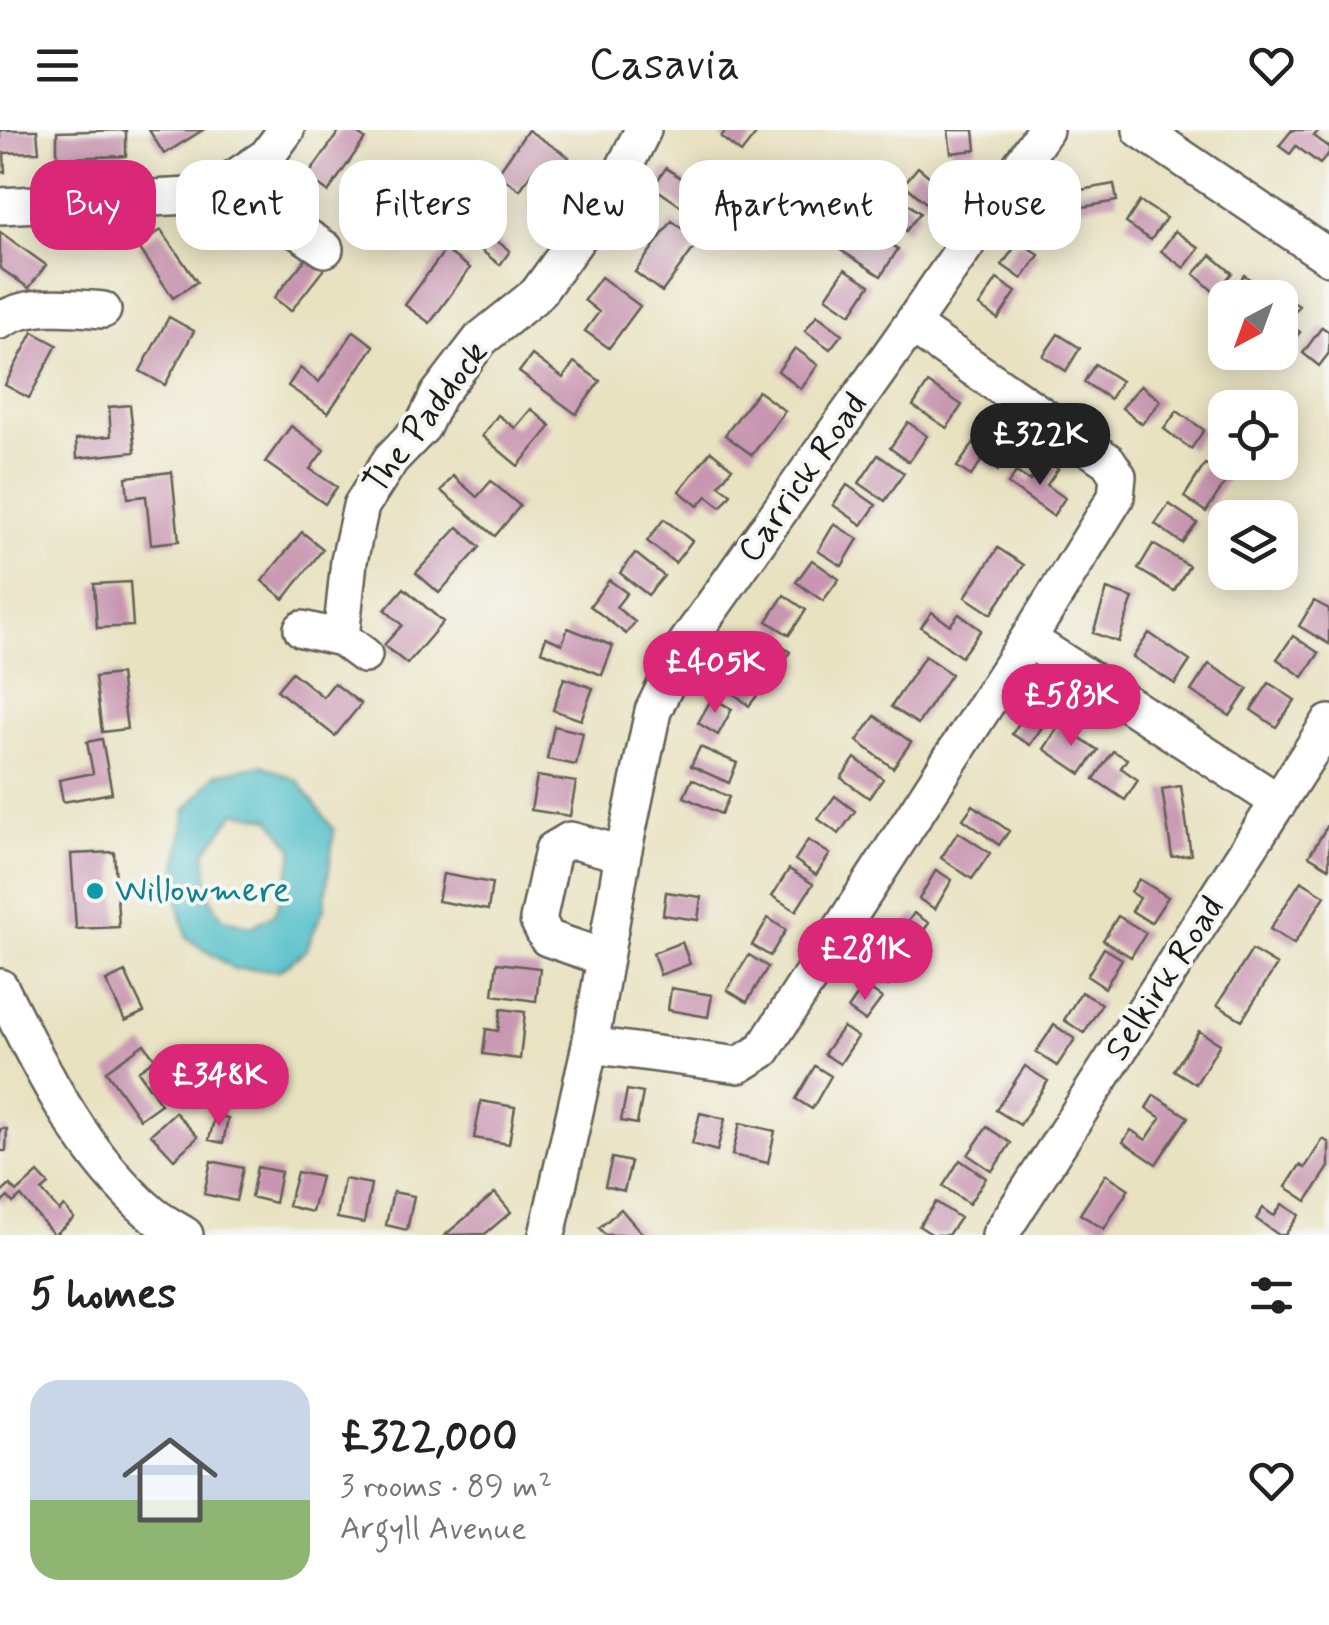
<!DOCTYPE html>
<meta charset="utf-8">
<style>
:root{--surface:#fff;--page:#f6f6f6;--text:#222;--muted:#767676;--line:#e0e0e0;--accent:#db2777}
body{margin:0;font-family:Mynerve,sans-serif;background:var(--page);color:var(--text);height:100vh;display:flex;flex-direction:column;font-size:38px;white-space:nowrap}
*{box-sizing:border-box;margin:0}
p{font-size:32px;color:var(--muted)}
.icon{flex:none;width:55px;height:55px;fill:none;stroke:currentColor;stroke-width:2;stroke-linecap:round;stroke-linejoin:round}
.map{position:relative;height:1105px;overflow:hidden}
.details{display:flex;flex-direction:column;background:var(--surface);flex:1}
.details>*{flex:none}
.top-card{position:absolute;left:30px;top:30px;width:1270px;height:90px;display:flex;gap:20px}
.needle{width:65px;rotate:221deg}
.fabs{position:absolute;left:1208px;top:150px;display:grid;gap:20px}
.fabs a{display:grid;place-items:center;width:90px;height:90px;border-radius:20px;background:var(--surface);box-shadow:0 5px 25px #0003;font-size:50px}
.price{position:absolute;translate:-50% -85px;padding:0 22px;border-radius:35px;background:var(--accent);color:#fff;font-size:32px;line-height:65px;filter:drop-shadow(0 2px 5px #0008)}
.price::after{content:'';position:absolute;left:50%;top:60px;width:30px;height:22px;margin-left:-15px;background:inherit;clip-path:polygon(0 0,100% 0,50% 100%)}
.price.current{background:#222;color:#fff}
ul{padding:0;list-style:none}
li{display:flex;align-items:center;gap:30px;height:250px;padding:0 30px}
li+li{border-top:2px solid var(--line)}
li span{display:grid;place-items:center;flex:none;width:280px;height:200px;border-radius:30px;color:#555}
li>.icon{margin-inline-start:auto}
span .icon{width:120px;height:120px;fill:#fffc;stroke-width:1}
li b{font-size:42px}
h2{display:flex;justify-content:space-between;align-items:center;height:120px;padding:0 30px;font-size:42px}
.tag{padding:0 35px;border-radius:30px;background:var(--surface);box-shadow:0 5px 25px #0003;font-size:35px;line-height:90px}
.tag.current{background:var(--accent);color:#fff}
header{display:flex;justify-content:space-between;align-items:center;height:130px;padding:0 30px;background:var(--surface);font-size:45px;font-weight:600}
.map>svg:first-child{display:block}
</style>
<header><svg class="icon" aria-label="menu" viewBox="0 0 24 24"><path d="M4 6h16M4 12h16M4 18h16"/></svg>Casavia<svg class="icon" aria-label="heart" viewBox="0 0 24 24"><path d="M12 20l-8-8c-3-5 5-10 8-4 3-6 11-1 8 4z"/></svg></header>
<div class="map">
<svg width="1329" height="1105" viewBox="0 0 1329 1105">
<rect width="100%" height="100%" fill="#f6f6f2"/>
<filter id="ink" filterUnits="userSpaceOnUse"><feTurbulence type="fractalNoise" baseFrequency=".01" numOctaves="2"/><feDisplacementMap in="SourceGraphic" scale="20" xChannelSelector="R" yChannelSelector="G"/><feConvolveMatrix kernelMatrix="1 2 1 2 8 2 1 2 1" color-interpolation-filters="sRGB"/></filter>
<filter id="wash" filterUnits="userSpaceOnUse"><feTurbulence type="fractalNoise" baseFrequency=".0048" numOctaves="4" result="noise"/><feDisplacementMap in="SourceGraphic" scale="40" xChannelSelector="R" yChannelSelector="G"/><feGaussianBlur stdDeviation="2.25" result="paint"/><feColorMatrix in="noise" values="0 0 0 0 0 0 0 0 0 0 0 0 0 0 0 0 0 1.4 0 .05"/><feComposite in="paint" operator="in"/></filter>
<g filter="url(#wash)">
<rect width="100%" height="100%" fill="#e8e2c1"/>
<path fill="#52c0c9" stroke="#376e72" stroke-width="2.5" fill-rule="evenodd" d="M262,635L298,651L334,700L324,778L305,821L280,840L234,839L187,808L174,757L186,680L216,644ZM236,682L271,689L294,720L285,759L274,784L251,797L222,788L209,766L205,722Z"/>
<g id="blocks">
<path fill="#c896b0" d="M0,0H37L39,22L4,23L5,42H0Z
M126,0V26L57,28V2Z
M149,0H203L164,24Z
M340,0H352L365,9L328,62L307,47Z
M528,0L569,27L553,51L535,38L520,60L497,44Z
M726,0H759L741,23L721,7Z
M948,0H974L976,20L951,23Z
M1292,0H1319L1314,6L1329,17V23L1320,34L1296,16L1290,24L1279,16Z
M918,37L942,57L927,74L904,54Z
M666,38L693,56L706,38L739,60L713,98L653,57Z
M1114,54L1117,71L1049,83L1047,66Z
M468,64L500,89L488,104L510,121L500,135L446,93Z
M897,65L920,83L906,101L882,84Z
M1140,71L1166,88L1151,110L1126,93Z
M1025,85L1041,96L1029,113L1014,102Z
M672,91L699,111L662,162L635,142Z
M856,92L898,119L881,146L839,119Z
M161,100L197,152L173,168L138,116Z
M1175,101L1199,118L1184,138L1161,121Z
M0,102L46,135L29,158L0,138Z
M1019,111L1039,125L1022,149L1002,135Z
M445,120L470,138L430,193L405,175Z
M311,122L327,135L291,181L274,168Z
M1211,125L1232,143L1215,163L1194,144Z
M845,139L870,155L851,184L826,167Z
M1244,145L1270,163L1267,168H1228Z
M601,147L640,176L609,218L585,201L599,182L584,170Z
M997,149L1016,162L998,189L979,176Z
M1283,165L1299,176L1287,193L1300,202L1289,217L1280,211V169Z
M817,185L842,204L830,219L805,201Z
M169,187L194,201L165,255L140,241Z
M1322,197L1329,202V223L1319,236L1303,223Z
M354,201L374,216L328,283L288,256L300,238L319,252Z
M33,202L57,215L29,268L5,255Z
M1058,204L1080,218L1066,241L1043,226Z
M795,218L818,235L801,259L778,241Z
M532,225L563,248L574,232L600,251L576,284L519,242Z
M1095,234L1121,251L1110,269L1084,252Z
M928,253L962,275L947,298L913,276Z
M1141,255L1161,271L1142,294L1122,278Z
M758,261L785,281L752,325L725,305Z
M130,275L135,322L77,328L76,309L111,306L109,277Z
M531,279L551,296L518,336L482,306L498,285L515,298Z
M1177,281L1204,300L1191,319L1164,299Z
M908,292L927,306L909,332L890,318Z
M291,296L324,320L310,339L337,357L325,374L265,332Z
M986,296L1015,316L998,341L982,330L971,346L957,337Z
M711,321L732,338L719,355L731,364L721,377L707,366L698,376L679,361Z
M878,325L904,343L885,371L859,353Z
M1045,330L1058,339L1047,355L1065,368L1053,386L1008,354L1016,342L1030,351Z
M1205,334L1228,348L1206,382L1184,367Z
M172,342L179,411L151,414L146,366L128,368L126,347Z
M453,346L477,367L491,351L520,376L495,406L441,361Z
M847,355L876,375L862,395L833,375Z
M1169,374L1197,393L1182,413L1155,394Z
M664,389L692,411L675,433L647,411Z
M834,394L858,409L842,436L818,421Z
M458,397L480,417L439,463L416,443Z
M302,402L323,419L284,469L262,451Z
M1153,414L1189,436L1174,461L1138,439Z
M998,418L1024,435L991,484L965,467Z
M635,423L664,446L648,465L620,443Z
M812,430L839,449L823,471L796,452Z
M609,450L627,463L616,477L635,492L626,504L590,476Z
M130,452L133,496L97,498L94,454Z
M404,458L443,492L407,534L384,515L402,495L385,480Z
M1107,459L1133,468L1118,512L1093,503Z
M784,465L806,480L789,505L767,491Z
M1314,471L1329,479V514L1299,496Z
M932,482L950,495L959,484L981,500L961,527L921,497Z
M568,498L613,516L602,545L541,521L546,507L562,514Z
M1149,503L1190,531L1175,554L1133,527Z
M764,504L790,522L771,549L745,530Z
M1293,506L1319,523L1303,547L1277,529Z
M925,526L951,544L918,594L891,577Z
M1209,534L1248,559L1230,586L1191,561Z
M292,542L323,567L334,553L361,574L335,606L277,560Z
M740,542L762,559L749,576L727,558Z
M120,544L127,599L102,602L95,547Z
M564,548L593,558L581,590L553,580Z
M1269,553L1295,570L1276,597L1251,580Z
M712,568L732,579L718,605L698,593Z
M1030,576L1048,588L1030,615L1012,604Z
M875,586L911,612L893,638L857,611Z
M1060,594L1098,620L1081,644L1044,619Z
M554,596L583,603L576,635L547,629Z
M102,609L112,663L63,672L59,650L93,643L87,612Z
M700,617L737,633L729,653L691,636Z
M1113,621L1127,629L1121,638L1138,650L1125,670L1094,649Z
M855,628L883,649L869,668L841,648Z
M537,646L576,652L570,686L531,680Z
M692,649L729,667L721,684L684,667Z
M1181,656L1191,725L1172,727L1162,659Z
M835,666L855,681L839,704L818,689Z
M973,675L1009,701L999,715L963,689Z
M1329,693V738L1309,726Z
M958,702L990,723L972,749L941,728Z
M808,710L830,724L816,745L795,730Z
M114,722L119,797L76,799L71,724Z
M789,739L813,754L796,781L772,766Z
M936,740L952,750L935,779L919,769Z
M443,744L492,753L488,780L438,771Z
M1139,749L1168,767L1151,793L1132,781L1140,768L1131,762Z
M1301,751L1325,766L1294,814L1270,799Z
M666,762L701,767L698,790L663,785Z
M914,783L929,793L911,819L896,809Z
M1118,786L1146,803L1131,827L1103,810Z
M768,788L786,800L770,826L752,815Z
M682,812L690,834L660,845L653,823Z
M1104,818L1122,829L1105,858L1087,846Z
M886,819L904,832L888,856L869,843Z
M1252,820L1277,835L1242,890L1217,875Z
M749,825L768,837L747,872L727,860Z
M497,833L540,838L536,871L493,865Z
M125,842L144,882L125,891L106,851Z
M864,856L882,868L865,891L848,879Z
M671,858L712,865L708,887L668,880Z
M1081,862L1102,874L1084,903L1064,890Z
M501,879L525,882L520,929L483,924L486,899L498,901Z
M1054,895L1075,909L1057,936L1036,922Z
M843,897L858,907L840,934L824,924Z
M1199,901L1220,914L1196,954L1174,940Z
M144,914L155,929L138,941L161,974L140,989L106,941Z
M815,936L831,946L812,979L796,969Z
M1025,936L1048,951L1020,995L996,980Z
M627,960L643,963L637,994L621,991Z
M1154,965L1188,987L1156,1034L1123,1012L1131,1000L1146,1010L1152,1001L1161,988L1146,978Z
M481,971L515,977L509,1014L474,1008Z
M175,982L198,1007L174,1029L151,1004Z
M700,983L725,989L717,1021L692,1014Z
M215,985L228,988L223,1013L209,1010Z
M740,993L775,1001L768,1033L732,1025Z
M987,997L1011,1013L992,1041L968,1025Z
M0,999H7L6,1021H0Z
M1323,1009L1329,1013V1037L1307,1071L1286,1057L1300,1035L1305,1038Z
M612,1028L631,1032L624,1061L605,1056Z
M960,1030L986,1048L969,1074L943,1056Z
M211,1031L243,1038L236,1071L204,1064Z
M257,1037L281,1042L275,1073L251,1067Z
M297,1042L321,1047L312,1082L288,1076Z
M38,1043L49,1055L42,1061L59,1081L64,1076L74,1088L54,1105L21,1066L13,1073L8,1067L0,1074V1064L10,1055L17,1062Z
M1106,1044L1129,1059L1104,1099L1080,1084Z
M344,1049L371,1054L364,1093L337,1088Z
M393,1062L414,1066L407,1100L386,1095Z
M495,1063L511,1082L485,1104L445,1105Z
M936,1072L960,1088L948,1105H933L919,1096Z
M1282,1074L1299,1085L1285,1105H1279L1256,1089L1263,1078L1274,1086Z
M621,1079L638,1099L644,1105H605L599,1098Z"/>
</g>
</g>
<g filter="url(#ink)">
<use href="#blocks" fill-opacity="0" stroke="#636156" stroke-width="2.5"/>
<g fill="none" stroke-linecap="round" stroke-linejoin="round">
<g stroke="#636156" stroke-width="40">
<path id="minor" d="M1141,0L1329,127
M209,65L274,85L325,119
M0,76L209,65L267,26L286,0
M0,191C29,172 70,177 103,180
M302,499L341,508L364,525
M341,508L349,431L361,376L391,329L423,296L438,265L481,209L537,164L614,58L643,0
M1028,509L1279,672
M605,828L547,808L538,790L553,720L570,710L623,724
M0,857C40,937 82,1025 152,1084C162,1092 174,1098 185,1105
M590,915L739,935L763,920L1028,509L1116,367L1118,346L1108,331L911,195
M547,1105L590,915L623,724L653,581L685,515L911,195L1045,0
M1000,1105L1329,593"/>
</g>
<use href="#minor" stroke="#fff" stroke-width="35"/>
</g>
</g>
<circle fill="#0f9aa8" stroke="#f6f6f2" stroke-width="4" cx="95" cy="761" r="10"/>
<g text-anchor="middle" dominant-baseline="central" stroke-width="8" stroke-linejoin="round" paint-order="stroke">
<g font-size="35" fill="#1c1c1c" stroke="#f6f6f2">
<text transform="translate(426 288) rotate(-53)">The Paddock</text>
<text transform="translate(803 348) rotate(-55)">Carrick Road</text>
<text transform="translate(1165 849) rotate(-57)">Selkirk Road</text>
</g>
<g font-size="35" fill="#0d838f" stroke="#f6f6f2" text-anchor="start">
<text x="115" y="761">Willowmere</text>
</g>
</g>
</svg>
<div class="fabs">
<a><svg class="needle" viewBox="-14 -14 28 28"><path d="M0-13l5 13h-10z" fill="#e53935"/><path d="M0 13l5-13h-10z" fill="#767676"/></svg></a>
<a><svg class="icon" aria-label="locate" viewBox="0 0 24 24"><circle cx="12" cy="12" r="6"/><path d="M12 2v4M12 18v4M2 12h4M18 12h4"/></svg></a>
<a><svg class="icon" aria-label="layers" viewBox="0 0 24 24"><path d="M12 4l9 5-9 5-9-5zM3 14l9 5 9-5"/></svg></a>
</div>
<b class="price current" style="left:1040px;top:358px">£322K</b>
<b class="price" style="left:715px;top:586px">£405K</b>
<b class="price" style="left:1071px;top:619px">£583K</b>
<b class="price" style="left:865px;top:873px">£281K</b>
<b class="price" style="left:219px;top:999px">£348K</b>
<div class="top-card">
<a class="tag current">Buy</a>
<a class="tag">Rent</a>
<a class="tag">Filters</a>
<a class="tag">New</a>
<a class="tag">Apartment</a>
<a class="tag">House</a>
</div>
</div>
<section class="details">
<h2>5 homes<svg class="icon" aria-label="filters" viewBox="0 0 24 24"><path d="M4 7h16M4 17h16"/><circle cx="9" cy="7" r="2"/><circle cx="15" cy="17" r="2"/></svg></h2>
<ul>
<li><span style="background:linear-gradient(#c9d6e8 60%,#8fb573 0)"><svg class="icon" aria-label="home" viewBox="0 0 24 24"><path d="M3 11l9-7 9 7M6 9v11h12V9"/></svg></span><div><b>£322,000</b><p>3 rooms · 89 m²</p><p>Argyll Avenue</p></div><svg class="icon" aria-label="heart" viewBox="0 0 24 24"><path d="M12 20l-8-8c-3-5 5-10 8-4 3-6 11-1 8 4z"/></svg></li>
</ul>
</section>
